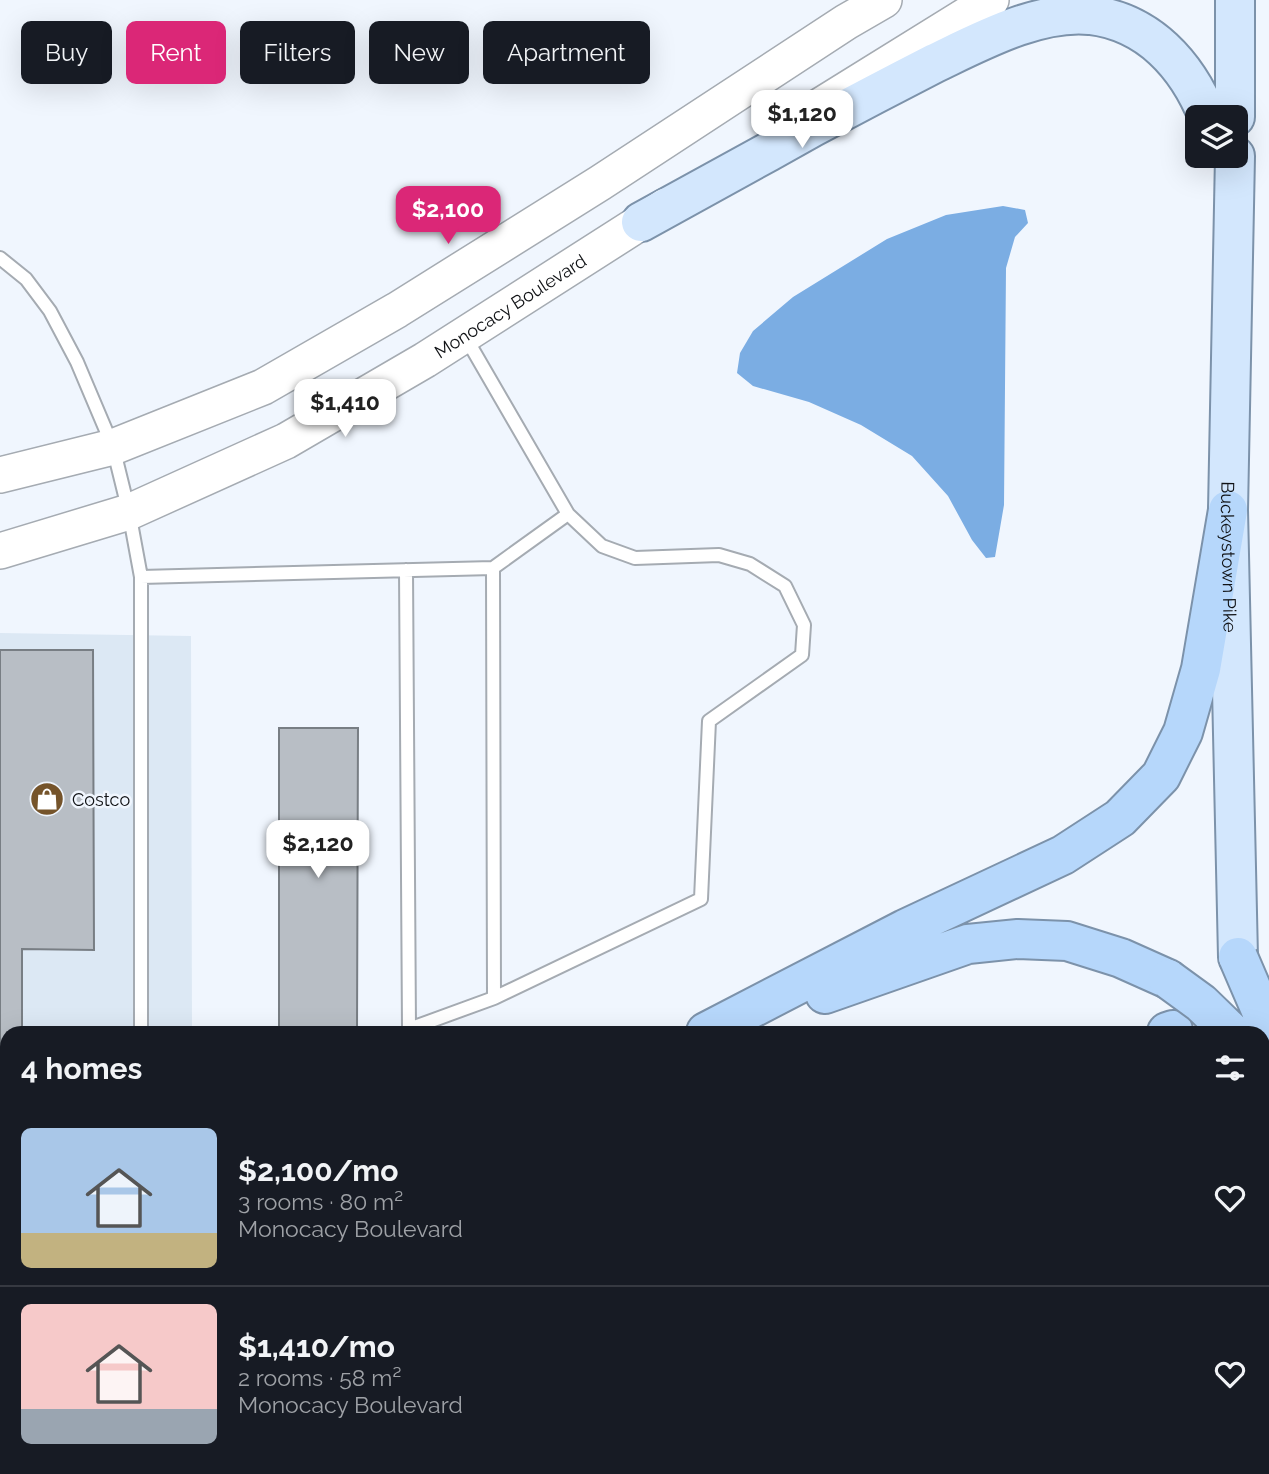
<!DOCTYPE html>
<meta charset="utf-8">
<style>
:root{--surface:#171b24;--page:#242831;--text:#f1f3f6;--muted:#9ea1a6;--line:#363941;--accent:#db2777}
body{margin:0;font-family:Raleway,sans-serif;background:var(--page);color:var(--text);height:100vh;display:flex;flex-direction:column;font-size:26px;white-space:nowrap}
*{box-sizing:border-box;margin:0}
p{font-size:23px;color:var(--muted)}
.icon{flex:none;width:38px;height:38px;fill:none;stroke:currentColor;stroke-width:2;stroke-linecap:round;stroke-linejoin:round}
.map{position:relative;flex:1;overflow:hidden}
.side{position:absolute;left:0px;top:1026px;width:1270px;height:450px;display:flex;flex-direction:column;background:var(--surface);border-radius:21px 21px 0 0;box-shadow:0 7px 28px #0002}
.side>*{flex:none}
.top-card{position:absolute;left:21px;top:21px;width:700px;height:63px;display:flex;gap:14px}
.tools{position:absolute;left:1185px;top:105px;display:grid;gap:14px}
.tools a{display:grid;place-items:center;width:63px;height:63px;border-radius:10px;background:var(--surface);box-shadow:0 7px 28px #0002;font-size:35px}
.price{position:absolute;translate:-50% -60px;padding:0 16px;border-radius:14px;background:#fff;color:#222;font-size:23px;line-height:46px;filter:drop-shadow(0 2px 4px #0008)}
.price::after{content:'';position:absolute;left:50%;top:42px;width:21px;height:16px;margin-left:-10px;background:inherit;clip-path:polygon(0 0,100% 0,50% 100%)}
.price.active{background:var(--accent);color:#fff}
ul{padding:0;list-style:none}
li{display:flex;align-items:center;gap:21px;height:175px;padding:0 21px}
li+li{border-top:2px solid var(--line)}
li span{display:grid;place-items:center;flex:none;width:196px;height:140px;border-radius:10px;color:#555}
li>.icon{margin-inline-start:auto}
span .icon{width:84px;height:84px;fill:#fffc;stroke-width:1}
li b{font-size:30px}
h2{display:flex;justify-content:space-between;align-items:center;height:84px;padding:0 21px;font-size:30px}
.tag{padding:0 24px;border-radius:10px;background:var(--surface);box-shadow:0 7px 28px #0002;font-size:24px;line-height:63px}
.tag.active{background:var(--accent);color:#fff}
.map>svg:first-child{display:block}
</style>
<div class="map">
<svg width="1269" height="1474" viewBox="0 0 1269 1474">
<rect width="100%" height="100%" fill="#f0f6fe"/>
<path fill="#dce8f4" d="M0,633L191,636L192,1032H7V1284L0,1287Z"/>
<path fill="#7bade3" d="M1003,206L1025,210L1028,223L1015,237L1006,268L1004,505L995,557L986,558L972,540L948,496L912,456L861,425L809,402L753,386L737,373L740,353L753,331L793,297L887,239L946,215Z"/>
<path fill="#b8bec5" stroke="#787e84" stroke-width="2" d="M0,650H93L94,950L22,949V1032H7V1112H0Z
M279,728H358L357,1032H279Z"/>
<g fill="none" stroke-linecap="round" stroke-linejoin="round">
<g stroke="#a5abb2" stroke-width="16">
<path id="service" d="M0,258L26,279L50,311L77,362L113,447L129,512L141,577V1032
M406,570L409,1029L494,998L493,568L568,514L466,338
M141,577L493,568
M494,998L701,899L709,721L802,655L804,625L785,586L750,564L719,555L635,558L602,546L568,514
M0,1177H7"/>
</g>
<g stroke="#a5abb2" stroke-width="38">
<g id="secondary">
<path d="M812,111L991,0"/>
<path d="M0,475L113,447L263,387L397,310L600,183L846,22L884,0"/>
<path id="s1" d="M0,551L129,512L286,441L425,360L666,206"/>
</g>
</g>
<g stroke="#7c92aa" stroke-width="42">
<g id="primary">
<path d="M1235,0V117"/>
<path id="s2" d="M1235,156L1228,510L1238,957"/>
<path d="M641,222C699,190 756,159 813,127C854,105 894,84 935,63C981,41 1038,10 1090,15C1149,22 1187,65 1208,117"/>
<path d="M1234,1474V1468"/>
</g>
</g>
<g stroke="#7c92aa" stroke-width="42">
<path id="motorway" d="M825,994L968,944L1018,939L1067,941L1121,958L1168,979
M706,1032L905,929L1063,855L1120,818L1161,776L1183,732L1201,669L1228,510
M1167,1032L1173,1030
M1264,1084L1269,1094
M0,1353L7,1350
M0,1418L7,1416
M198,1474L215,1468
M886,1474L900,1468"/>
</g>
<use href="#service" stroke="#fff" stroke-width="12"/>
<use href="#secondary" stroke="#fff" stroke-width="35"/>
<use href="#primary" stroke="#d3e7fd" stroke-width="38"/>
<use href="#motorway" stroke="#b6d7fb" stroke-width="38"/>
<g stroke="#7c92aa" stroke-width="42" stroke-linecap="butt">
<path id="motorway-bridge" d="M1238,957L1269,1029
M1168,979L1201,1003L1231,1032
M1264,1124L1269,1112"/>
</g>
<use href="#motorway-bridge" stroke="#b6d7fb" stroke-width="38"/>
</g>
<defs>
<g id="shop-disc" transform="scale(1.75)"><circle r="9.5" fill="#75542b" stroke="#f0f6fe"/><path d="M-5-2.5h2.3a2.7 3.5 0 0 1 5.4 0H5L5.5 6h-11ZM-1.5-2.5h3a1.5 2.3 0 0 0-3 0Z" fill="#fff"/></g>
</defs>
<g fill-rule="evenodd">
<use href="#shop-disc" x="47" y="799"/>
</g>
<g text-anchor="middle" dominant-baseline="central" stroke-width="5" stroke-linejoin="round" paint-order="stroke">
<g font-size="18" fill="#101215" stroke="#f0f6fe">
<text stroke="none"><textPath href="#s1" startOffset="569">Monocacy Boulevard</textPath></text>
<text stroke="none"><textPath href="#s2" startOffset="401">Buckeystown Pike</textPath></text>
</g>
<g font-size="18" fill="#101215" stroke="#f0f6fe" text-anchor="start">
<text x="72" y="799">Costco</text>
</g>
</g>
</svg>
<div class="tools">
<a><svg class="icon" aria-label="layers" viewBox="0 0 24 24"><path d="M12 4l9 5-9 5-9-5zM3 14l9 5 9-5"/></svg></a>
</div>
<b class="price" style="left:802px;top:150px">$1,120</b>
<b class="price active" style="left:448px;top:246px">$2,100</b>
<b class="price" style="left:345px;top:439px">$1,410</b>
<b class="price" style="left:318px;top:880px">$2,120</b>
<div class="top-card">
<a class="tag">Buy</a>
<a class="tag active">Rent</a>
<a class="tag">Filters</a>
<a class="tag">New</a>
<a class="tag">Apartment</a>
</div>
<section class="side">
<h2>4 homes<svg class="icon" aria-label="filters" viewBox="0 0 24 24"><path d="M4 7h16M4 17h16"/><circle cx="9" cy="7" r="2"/><circle cx="15" cy="17" r="2"/></svg></h2>
<ul>
<li><span style="background:linear-gradient(#a9c7e8 75%,#c2b280 0)"><svg class="icon" aria-label="home" viewBox="0 0 24 24"><path d="M3 11l9-7 9 7M6 9v11h12V9"/></svg></span><div><b>$2,100/mo</b><p>3 rooms · 80 m²</p><p>Monocacy Boulevard</p></div><svg class="icon" aria-label="heart" viewBox="0 0 24 24"><path d="M12 20l-8-8c-3-5 5-10 8-4 3-6 11-1 8 4z"/></svg></li>
<li><span style="background:linear-gradient(#f6c9c9 75%,#9aa5b1 0)"><svg class="icon" aria-label="home" viewBox="0 0 24 24"><path d="M3 11l9-7 9 7M6 9v11h12V9"/></svg></span><div><b>$1,410/mo</b><p>2 rooms · 58 m²</p><p>Monocacy Boulevard</p></div><svg class="icon" aria-label="heart" viewBox="0 0 24 24"><path d="M12 20l-8-8c-3-5 5-10 8-4 3-6 11-1 8 4z"/></svg></li>
</ul>
</section>
</div>
